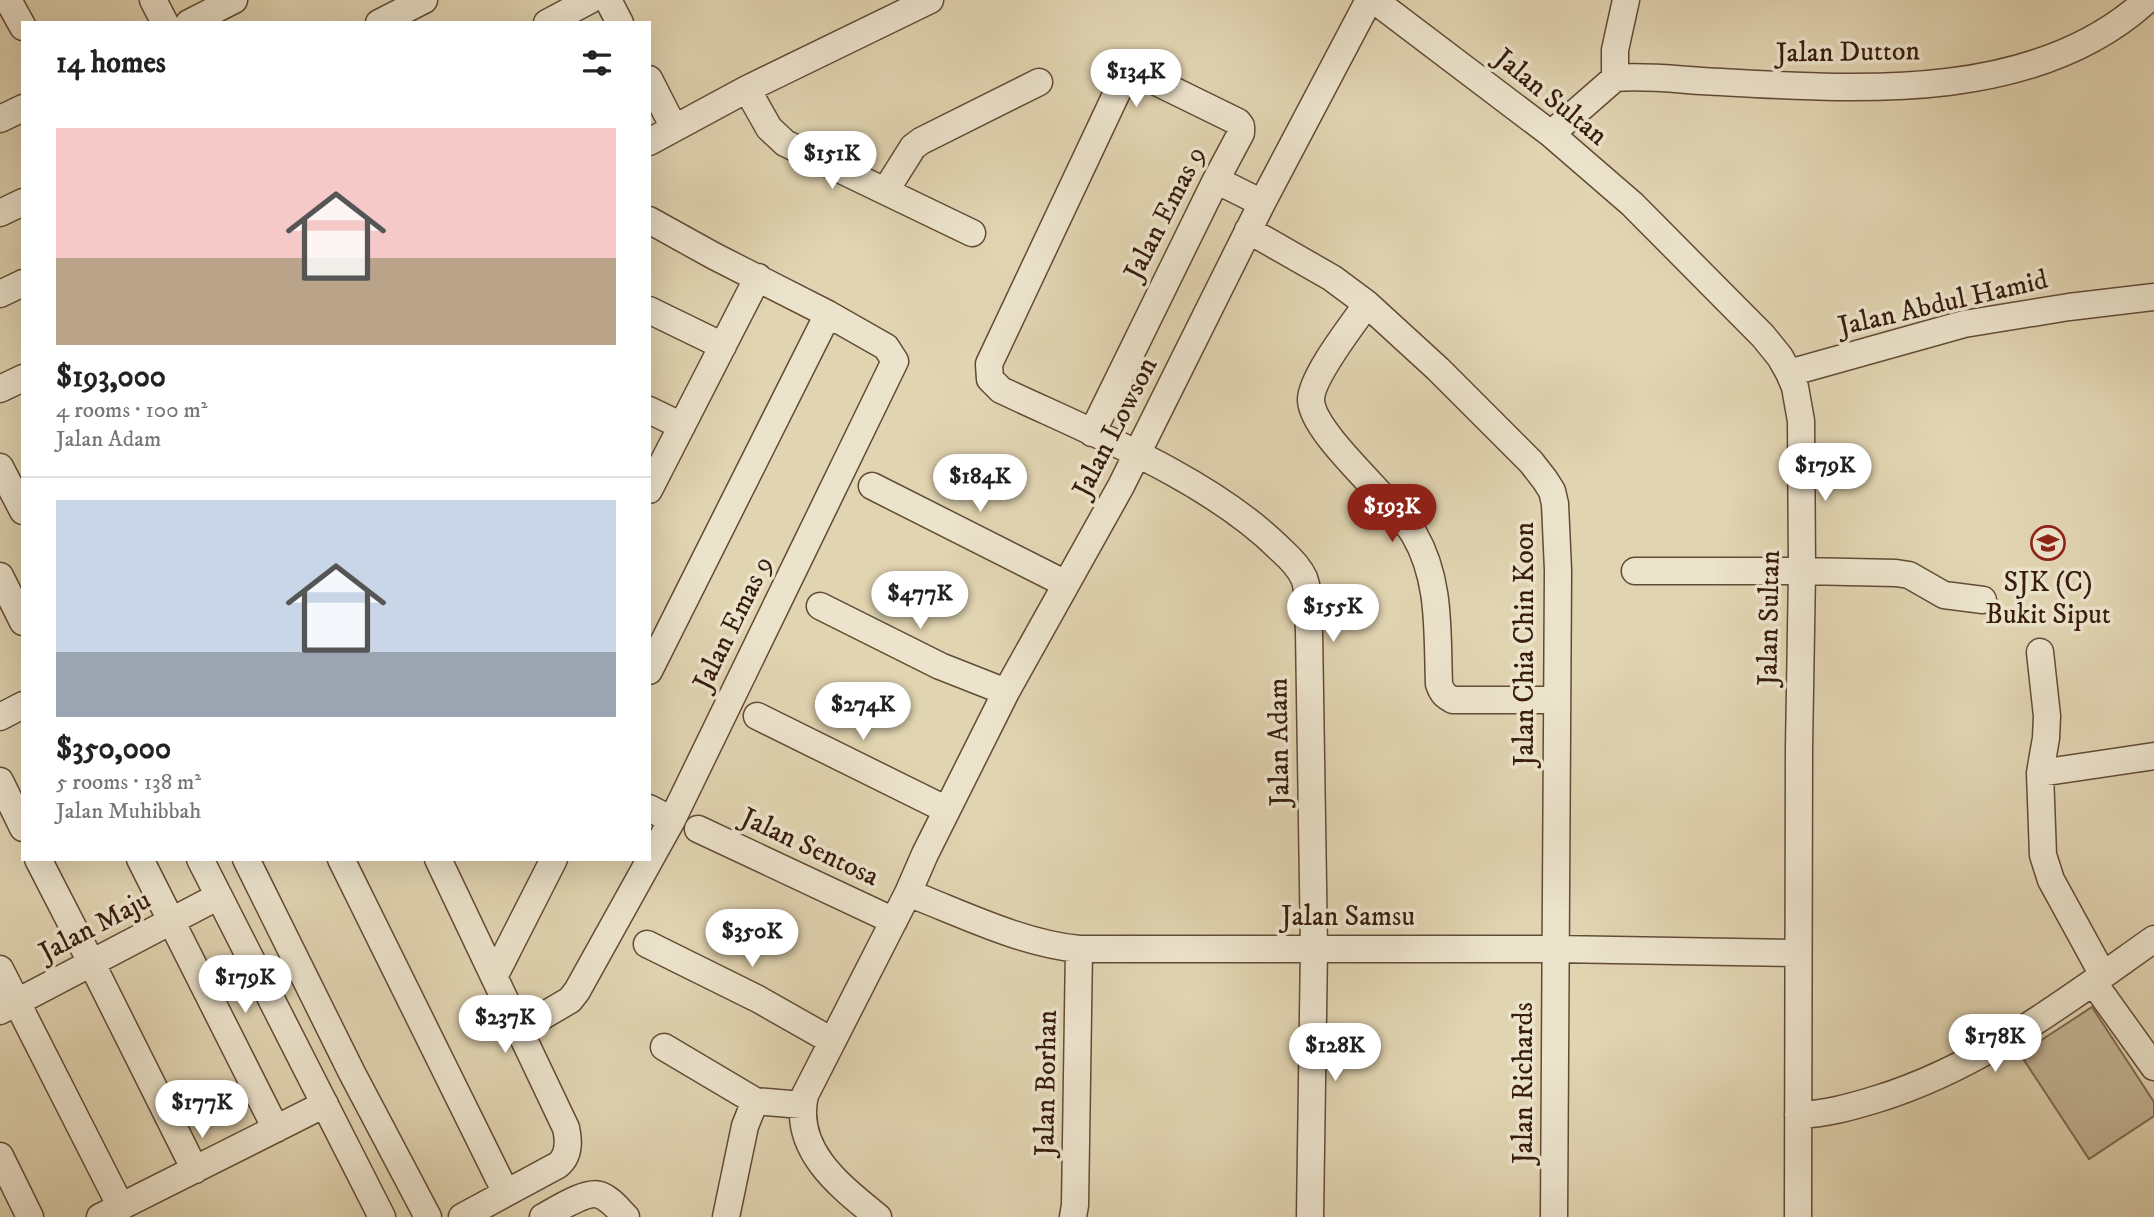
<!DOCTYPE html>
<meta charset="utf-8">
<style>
:root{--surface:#fff;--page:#f6f6f6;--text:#222;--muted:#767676;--line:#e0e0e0;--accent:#8f2418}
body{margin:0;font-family:"IM FELL DW Pica",serif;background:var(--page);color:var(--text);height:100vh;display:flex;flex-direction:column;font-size:26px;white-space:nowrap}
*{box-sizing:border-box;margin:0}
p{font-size:23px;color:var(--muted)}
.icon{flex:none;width:38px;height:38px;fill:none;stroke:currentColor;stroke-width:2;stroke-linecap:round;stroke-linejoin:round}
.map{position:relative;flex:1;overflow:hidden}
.drawer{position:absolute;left:21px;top:21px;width:630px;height:840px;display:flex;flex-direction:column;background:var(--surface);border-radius:0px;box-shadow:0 7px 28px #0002}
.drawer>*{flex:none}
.price{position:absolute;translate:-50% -60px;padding:0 16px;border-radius:24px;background:#fff;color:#222;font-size:23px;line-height:46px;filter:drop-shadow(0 2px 4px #0008)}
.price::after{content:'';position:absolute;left:50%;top:42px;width:21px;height:16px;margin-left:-10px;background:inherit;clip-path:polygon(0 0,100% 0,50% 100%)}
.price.selected{background:var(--accent);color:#fff}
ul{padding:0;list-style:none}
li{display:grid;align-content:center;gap:14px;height:371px;padding:0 35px}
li+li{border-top:2px solid var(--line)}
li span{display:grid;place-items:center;height:217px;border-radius:0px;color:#555}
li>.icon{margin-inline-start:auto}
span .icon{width:126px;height:126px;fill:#fffc;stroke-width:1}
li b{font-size:30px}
h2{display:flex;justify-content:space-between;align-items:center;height:84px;padding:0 35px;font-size:30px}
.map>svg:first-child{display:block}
</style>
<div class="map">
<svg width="2154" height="1217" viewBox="0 0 2154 1217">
<rect width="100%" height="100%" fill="#e1d4b1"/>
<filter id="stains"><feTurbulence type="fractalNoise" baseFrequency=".00286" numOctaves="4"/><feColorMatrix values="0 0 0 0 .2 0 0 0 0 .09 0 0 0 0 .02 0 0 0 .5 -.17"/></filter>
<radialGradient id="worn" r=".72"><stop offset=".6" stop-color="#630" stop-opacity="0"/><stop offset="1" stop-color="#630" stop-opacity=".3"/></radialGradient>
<path fill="#c4b595" stroke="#7e6951" stroke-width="2" d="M2092,1007L2154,1102V1116L2089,1159L2020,1054Z"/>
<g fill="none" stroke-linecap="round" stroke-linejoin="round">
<g stroke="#624b36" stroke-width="29">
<path id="minor" d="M8,0L23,27
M153,0L165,23
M608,0L620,23
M1374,0L1551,134L1632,204L1763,336L1780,357L1789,373L1795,387L1801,421L1802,571L1799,748L1798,1217
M189,23L234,0
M379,23L424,0
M547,23L590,0
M1615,78V50L1626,0
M649,79L674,128
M747,89L769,128L785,143L972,233
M0,119L23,108
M1551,134L1615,78C1650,75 1687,81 1721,82C1862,90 2036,102 2147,0
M649,142L747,89L930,0
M1216,180L1262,203
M886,190L913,147L921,141L1039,82
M0,213L23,202
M1248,230L1332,278L1367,304L1438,369L1531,462L1545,480L1552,491L1555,504L1558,570L1554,1217
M0,294L23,283
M1367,304C1353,324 1311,377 1311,400C1312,434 1394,501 1414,534C1441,580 1437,632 1439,684C1442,693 1445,696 1453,700H1556
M649,310L723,346
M1789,373L1964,324L2069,307L2154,297
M0,389L23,378
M649,410L682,426
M1092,433L1216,180L1241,133V126L1238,122L1140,74C1130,72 1127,75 1121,84L989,364L990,379L1001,390C1090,432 1210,479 1280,549C1289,557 1299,567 1304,578C1310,594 1308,614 1309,631L1314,948L1310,1217
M0,467L23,511
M872,486L1066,584
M649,490L758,277
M1635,571H1802L1896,573L1909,575L1944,595L1983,600
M0,576L23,622
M820,606L940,666L1006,692
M2040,652L2047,716L2046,738L2040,773L2043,855L2051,880L2103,975
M649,671L828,314
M757,716L947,810
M0,717L23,705
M2040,773L2154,756
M0,781L23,828
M649,808L672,820
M698,829L894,921
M38,859L92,964L195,1170
M140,859L276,1129
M200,859L382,1217
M246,859L352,1073L428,1217
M341,859L506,1193
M438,859L566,1128C569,1141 569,1156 558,1165L462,1217
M908,893C963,914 1020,943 1079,949H1555L1798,953
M647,944L758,999L832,1041
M0,969L121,1207
M494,977L554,859
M2093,982L2154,1067
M0,1011L219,896
M519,1030L570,1000L577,991L672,820L895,361L886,347L828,314L714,256L649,220
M664,1047L755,1101L802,1105
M1798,1115C1826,1114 1851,1107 1877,1099C1981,1067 2066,1001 2154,939
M0,1156L30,1217
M100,1217L325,1104
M543,1217C556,1210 587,1190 600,1195C611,1199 618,1209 626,1217
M726,1217L745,1126L755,1101
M878,1217C841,1187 792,1150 805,1095L908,893L925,854L1006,692L1121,486L1262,203L1369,0
M1073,1217L1075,1205L1079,949"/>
</g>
<use href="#minor" stroke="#ece3cc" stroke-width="26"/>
</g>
<defs>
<g id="school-ring" transform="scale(1.75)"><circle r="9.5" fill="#ece3cc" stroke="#8f2418" stroke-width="1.5"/><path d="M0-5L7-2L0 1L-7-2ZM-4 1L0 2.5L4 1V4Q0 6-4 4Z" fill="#8f2418"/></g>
</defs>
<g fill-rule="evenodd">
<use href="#school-ring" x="2048" y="543"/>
</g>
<g text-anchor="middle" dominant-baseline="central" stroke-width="7" stroke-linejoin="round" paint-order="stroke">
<g font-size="28" fill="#381d0d" stroke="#ece3cc">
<text transform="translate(1848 52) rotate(-1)">Jalan Dutton</text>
<text transform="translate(1551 97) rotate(39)">Jalan Sultan</text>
<text transform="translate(1165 213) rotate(-63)">Jalan Emas 9</text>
<text transform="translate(1943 303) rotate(-13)">Jalan Abdul Hamid</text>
<text transform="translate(1115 427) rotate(-63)">Jalan Lowson</text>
<text transform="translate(1769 618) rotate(-89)">Jalan Sultan</text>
<text transform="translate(733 623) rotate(-64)">Jalan Emas 9</text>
<text transform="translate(1524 644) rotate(-90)">Jalan Chia Chin Koon</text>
<text transform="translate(1279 742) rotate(-91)">Jalan Adam</text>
<text transform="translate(810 847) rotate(25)">Jalan Sentosa</text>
<text x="1348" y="916">Jalan Samsu</text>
<text transform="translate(95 926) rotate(-28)">Jalan Maju</text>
<text transform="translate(1046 1083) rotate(-89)">Jalan Borhan</text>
<text transform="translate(1523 1083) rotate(-90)">Jalan Richards</text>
</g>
<g font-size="28" fill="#381d0d" stroke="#ece3cc">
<text x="2048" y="582">SJK (C)<tspan x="2048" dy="32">Bukit Siput</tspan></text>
</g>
</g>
<rect width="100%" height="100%" filter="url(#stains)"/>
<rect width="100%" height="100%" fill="url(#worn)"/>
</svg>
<b class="price" style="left:1136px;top:109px">$134K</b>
<b class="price" style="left:832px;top:191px">$151K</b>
<b class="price" style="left:1825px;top:503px">$179K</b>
<b class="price" style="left:980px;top:514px">$184K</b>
<b class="price selected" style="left:1392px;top:544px">$193K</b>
<b class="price" style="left:920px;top:631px">$477K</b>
<b class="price" style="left:1333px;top:644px">$155K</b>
<b class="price" style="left:863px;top:742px">$274K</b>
<b class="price" style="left:752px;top:969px">$350K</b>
<b class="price" style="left:245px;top:1015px">$179K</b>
<b class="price" style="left:505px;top:1055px">$237K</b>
<b class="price" style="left:1995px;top:1074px">$178K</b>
<b class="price" style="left:1335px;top:1083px">$128K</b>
<b class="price" style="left:202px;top:1140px">$177K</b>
<section class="drawer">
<h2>14 homes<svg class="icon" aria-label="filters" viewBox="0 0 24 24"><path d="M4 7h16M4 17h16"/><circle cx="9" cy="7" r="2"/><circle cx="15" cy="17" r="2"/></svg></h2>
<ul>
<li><span style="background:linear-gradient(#f6c9c9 60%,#b9a48a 0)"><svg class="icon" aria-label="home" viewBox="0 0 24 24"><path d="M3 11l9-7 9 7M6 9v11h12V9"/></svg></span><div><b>$193,000</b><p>4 rooms · 100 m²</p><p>Jalan Adam</p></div></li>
<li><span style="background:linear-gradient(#c9d6e8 70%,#9aa5b1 0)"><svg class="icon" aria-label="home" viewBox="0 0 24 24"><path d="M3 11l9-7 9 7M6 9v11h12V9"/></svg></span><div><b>$350,000</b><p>5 rooms · 138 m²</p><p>Jalan Muhibbah</p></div></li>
</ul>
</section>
</div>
